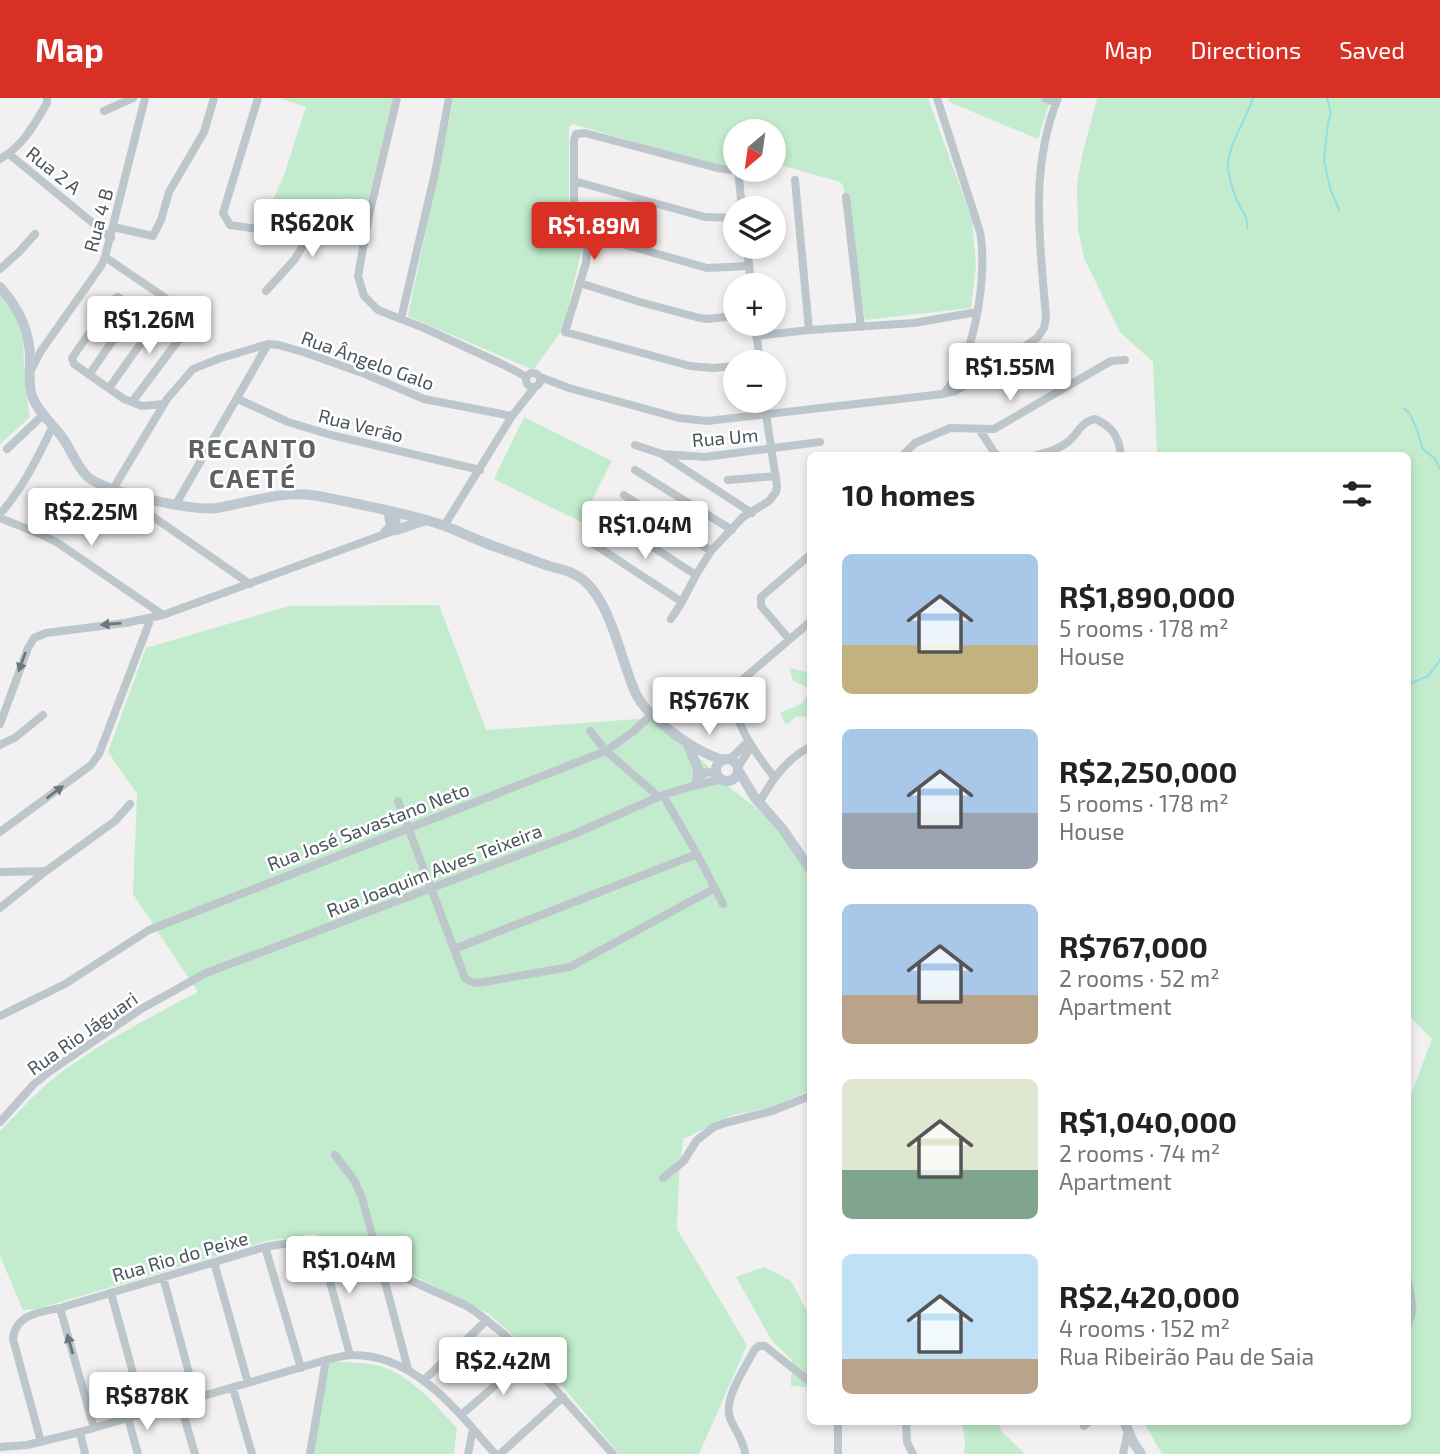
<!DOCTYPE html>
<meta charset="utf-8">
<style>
:root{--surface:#fff;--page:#f2f2f2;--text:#222;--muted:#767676;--accent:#d93025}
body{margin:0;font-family:"Exo 2",sans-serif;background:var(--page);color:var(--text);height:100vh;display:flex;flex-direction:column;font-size:26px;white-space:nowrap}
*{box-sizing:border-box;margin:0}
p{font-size:23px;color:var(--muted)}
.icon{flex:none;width:38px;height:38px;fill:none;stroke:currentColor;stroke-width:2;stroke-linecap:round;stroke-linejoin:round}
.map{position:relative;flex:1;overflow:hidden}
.panel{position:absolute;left:807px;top:354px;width:604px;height:973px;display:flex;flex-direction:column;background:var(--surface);border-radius:10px;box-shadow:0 4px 10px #0003}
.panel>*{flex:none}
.needle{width:46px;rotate:209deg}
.tools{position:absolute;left:723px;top:21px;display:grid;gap:14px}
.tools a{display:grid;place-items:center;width:63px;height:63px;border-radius:50%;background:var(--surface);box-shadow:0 4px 10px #0003;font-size:35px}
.price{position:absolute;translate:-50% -60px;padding:0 16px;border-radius:7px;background:#fff;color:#222;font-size:23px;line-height:46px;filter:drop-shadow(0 2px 4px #0008)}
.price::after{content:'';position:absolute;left:50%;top:42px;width:21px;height:16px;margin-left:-10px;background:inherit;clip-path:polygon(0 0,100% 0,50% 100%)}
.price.active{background:var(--accent);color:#fff}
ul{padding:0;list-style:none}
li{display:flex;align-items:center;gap:21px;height:175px;padding:0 35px}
li span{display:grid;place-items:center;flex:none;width:196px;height:140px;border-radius:10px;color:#555}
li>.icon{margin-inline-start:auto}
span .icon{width:84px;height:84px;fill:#fffc;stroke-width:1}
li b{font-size:30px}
h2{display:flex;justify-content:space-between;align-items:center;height:84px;padding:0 35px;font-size:30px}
header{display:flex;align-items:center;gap:42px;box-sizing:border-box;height:98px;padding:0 35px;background:var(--accent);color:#fff}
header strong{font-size:33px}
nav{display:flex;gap:38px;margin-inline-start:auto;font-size:24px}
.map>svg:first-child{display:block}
</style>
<header>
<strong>Map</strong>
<nav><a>Map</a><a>Directions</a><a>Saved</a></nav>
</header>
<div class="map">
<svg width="1440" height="1356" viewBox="0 0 1440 1356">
<rect width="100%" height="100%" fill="#f2f0f0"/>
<path fill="#c2eccd" d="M280,0H393L367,105L351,100L326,102L263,125L284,77L306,9Z
M454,0H928L972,122L976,167L971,210L865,222L843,87L840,84L774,65V33H735V55H733L724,70L573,26L569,29V133L582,150L563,231L533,272L408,218Z
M948,0H1043L1050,3L1038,41L949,4Z
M1097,0H1440V1356H1162L1143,1323H1407V1220L1413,1214L1407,1166V1007L1432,941L1407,916V357H1157L1153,264L1120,234L1084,160L1078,131L1077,85L1083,54Z
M0,197L14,215L23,242L25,290L30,319L0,346Z
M524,319L612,363L581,424L494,381Z
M439,507L486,632L652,620L691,652L729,689L755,709L781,732L810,778V992L774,1009L733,1017L683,1041L679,1079L677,1131L747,1247L699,1356H619L541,1262L489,1216L386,1164L342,1144L313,1136L267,1143L37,1211L23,1212L0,1158V1033C21,1011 42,988 67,970C108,941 154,917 198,894L133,796L137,696L108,654L146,550L289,508Z
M790,570L810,575V618L796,619L786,627L780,615L803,605L810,591L792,582Z
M764,1169L791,1183L810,1219V1287L807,1289L791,1288L792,1262L772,1243L736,1179Z
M326,1262C343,1265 360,1264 376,1267C410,1275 434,1306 457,1330L454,1356H310Z
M962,1323H997L1002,1334L1025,1356H964L965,1345Z"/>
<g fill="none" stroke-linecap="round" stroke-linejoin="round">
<path stroke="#93dee5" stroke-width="2" d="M1327,0L1331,16L1328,24L1324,62L1330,90L1339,112
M1247,131C1249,118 1240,112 1236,100C1233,93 1228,75 1228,68C1229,44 1246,22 1253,0
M1404,310L1410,316L1418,334L1422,350L1436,362L1440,371
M1407,587L1428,578L1440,562"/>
<path stroke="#bdc6cb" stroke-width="8" d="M258,0L223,115L230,127L264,132L327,106L348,110L369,117
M397,0L369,117L358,178L364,198L378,212L424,230L504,267L525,278H527
M937,0L980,134C988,176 975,265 943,296
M1045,0L1056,5
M104,13L133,0
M9,56L111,140
M734,57L735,62
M0,61C23,48 34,27 47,5V0
M738,72L742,110
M795,82L809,232
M574,83L705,119L735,120
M846,99L861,229
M113,129L153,138L161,122L169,94L204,34L214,0
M584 144a6 6 0 1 1 12 0a6 6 0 1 1-12 0Z
M594,138L707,170L749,168
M584,142L574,124V42L576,36L585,35L717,70L738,73
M587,149L586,165L565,234L690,268L713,270L735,268
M747,149L751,187
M105,159L186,214L189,218V223L180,240L132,304
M0,171L18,155L35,136
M580,185L640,204L700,220L708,221L735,218
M266,193L295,161L327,106
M401,221L435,75L449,0
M755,226L760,264
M756,238L809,232L914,225L977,214
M963,261L971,273L980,279
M30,274L41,253L101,168L105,159L145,0
M526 282a7 7 0 1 1 14 0a7 7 0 1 1-14 0Z
M89,277L135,210
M540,279L569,290L679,320L707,323L943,296L955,293L980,279L1037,240L1044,230L1046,219C1040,145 1029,71 1058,0
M109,290L156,224
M238,301L288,324L331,337L480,372
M163,306L142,308L124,301L74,266L72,260L112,202L118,199L180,240
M979,331L994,354L997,357
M635,347L662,356L705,359L820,344
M7,351L43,317
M663,357L752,415
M903,357L915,345L950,330L994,331L1111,263L1125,262
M1037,357C1048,354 1060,351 1069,343C1079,334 1081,324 1095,321C1112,328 1119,339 1121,357
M635,372L732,432
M728,382L776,378
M113,391L167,301L193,271L218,261L268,246L279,247L306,255L365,276L424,301L512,318
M123,394L136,407L250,486
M624,397L711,453
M176,406L268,246
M0,416C23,390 38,359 53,328
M0,420L40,436L58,445L163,517
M608,420L696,477
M444,428L512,318L535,289
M384,434L390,428L387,412
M592,445L682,504
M671,521L682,504L696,477L711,453L743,419L769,403L776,394L777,388L764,303
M789,541L761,508V499L810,457
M0,626L28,550L34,540L46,535L125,525L163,517L396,432L397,415
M590,633L606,653L659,699
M0,647L16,639L43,617
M730,661L748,644
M738,669L751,649
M774,679C757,657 719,609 742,582L810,524
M696,682L706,674L717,675
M663,697L697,756L723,806
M398,703L465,880L470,883L476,885L484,884L570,869L715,790
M759,705C772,682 786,661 810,649
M0,734L91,667L99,656L151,520
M0,774L46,773
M0,810L46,773L115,723L130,706
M454,851L697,756
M0,918L65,886L149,832L606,653L634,633L652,616
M0,1024L34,986L49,974L141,911L206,875L572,737L663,697L689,689L722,681
M335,1057L354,1082L362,1100L381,1169L408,1271
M663,1080L683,1064L697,1042L714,1029L725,1025L772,1013L810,998
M320,1147L350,1257
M265,1149L301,1270
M214,1164L248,1285
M163,1179L196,1301
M1407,1179C1410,1196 1417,1213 1407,1227
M111,1195L144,1315
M60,1210L94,1330
M424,1282L487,1222
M233,1290L252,1356
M180,1305L195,1356
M461,1317L527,1260
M128,1320L138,1356
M838,1323V1356
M906,1323L907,1344L913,1356
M1084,1328L1090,1323
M80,1334L85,1356
M41,1344L13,1241C15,1216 40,1214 60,1210L265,1149L289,1145H304L338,1151L381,1169L467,1208L476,1214L505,1237L527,1260L613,1356
M0,1349L27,1347L80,1334L326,1262C335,1260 344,1257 353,1257C416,1257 457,1313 495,1356
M310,1356L326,1262
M468,1356L473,1331
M500,1356L563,1299
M745,1356C744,1342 735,1333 730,1320C723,1301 746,1268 755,1251L759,1248H765L810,1284
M1123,1356L1128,1333"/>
<path stroke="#bdc8d0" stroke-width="10" d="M0,189C18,209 30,234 30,261C30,273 28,287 32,298C39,317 56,328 66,345C73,356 78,371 89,380C110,395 191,413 217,410C248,405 279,393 311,397C327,399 342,403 358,406C387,412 417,418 445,428C463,435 481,444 499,450C516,456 532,462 549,468C557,470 566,472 574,476C610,493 620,562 636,596C649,622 696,654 723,662
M396,432L426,422
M689,649L698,671V680
M716 672a11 11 0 1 1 22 0a11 11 0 1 1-22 0Z
M738,672L755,700L782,730L810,771
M1124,1323L1133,1344L1141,1356"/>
</g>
<defs><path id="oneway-solid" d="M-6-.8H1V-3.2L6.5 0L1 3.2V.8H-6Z" transform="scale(1.75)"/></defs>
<g fill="#6c777d">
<use href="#oneway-solid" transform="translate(111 526) rotate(175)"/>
<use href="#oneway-solid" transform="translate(22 564) rotate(110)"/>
<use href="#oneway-solid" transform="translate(55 694) rotate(-37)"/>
<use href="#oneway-solid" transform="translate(70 1246) rotate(-106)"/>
</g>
<g text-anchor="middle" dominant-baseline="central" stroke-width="5" stroke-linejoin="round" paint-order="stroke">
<g font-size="19" fill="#49555c" stroke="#fff">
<text transform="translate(54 72) rotate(39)">Rua 2 A</text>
<text transform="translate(98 122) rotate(-75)">Rua 4 B</text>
<text transform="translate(368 262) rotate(20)">Rua Ângelo Galo</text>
<text transform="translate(361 327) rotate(14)">Rua Verão</text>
<text transform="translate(725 339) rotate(-5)">Rua Um</text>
<text transform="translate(368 728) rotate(-21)">Rua José Savastano Neto</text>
<text transform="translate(434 772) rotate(-21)">Rua Joaquim Alves Teixeira</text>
<text transform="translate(82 935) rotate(-35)">Rua Rio Jáguari</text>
<text transform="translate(180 1158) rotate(-16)">Rua Rio do Peixe</text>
</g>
<g font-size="26" font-weight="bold" letter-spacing="2" fill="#5d6164" stroke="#fff">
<text x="253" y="349">RECANTO<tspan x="253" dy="30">CAETÉ</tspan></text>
</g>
</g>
</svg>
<div class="tools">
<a><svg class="needle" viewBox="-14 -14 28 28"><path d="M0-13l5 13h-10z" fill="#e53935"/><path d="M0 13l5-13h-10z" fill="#767676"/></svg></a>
<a><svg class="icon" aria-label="layers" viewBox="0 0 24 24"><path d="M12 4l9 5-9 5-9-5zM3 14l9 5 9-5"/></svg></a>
<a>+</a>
<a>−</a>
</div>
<b class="price" style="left:312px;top:161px">R$620K</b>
<b class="price active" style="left:594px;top:164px">R$1.89M</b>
<b class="price" style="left:149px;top:258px">R$1.26M</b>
<b class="price" style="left:1010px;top:305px">R$1.55M</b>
<b class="price" style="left:91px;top:450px">R$2.25M</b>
<b class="price" style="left:645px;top:463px">R$1.04M</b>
<b class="price" style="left:709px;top:639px">R$767K</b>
<b class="price" style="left:349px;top:1198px">R$1.04M</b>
<b class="price" style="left:503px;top:1299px">R$2.42M</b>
<b class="price" style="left:147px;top:1334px">R$878K</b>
<section class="panel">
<h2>10 homes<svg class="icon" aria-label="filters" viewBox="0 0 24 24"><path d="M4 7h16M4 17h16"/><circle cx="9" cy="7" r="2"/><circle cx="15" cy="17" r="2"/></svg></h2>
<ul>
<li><span style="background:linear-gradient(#a9c7e8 65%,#c2b280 0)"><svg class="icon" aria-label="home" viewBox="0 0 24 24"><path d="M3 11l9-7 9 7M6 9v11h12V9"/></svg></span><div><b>R$1,890,000</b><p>5 rooms · 178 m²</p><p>House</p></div></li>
<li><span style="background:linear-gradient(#a9c7e8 60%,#9aa5b1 0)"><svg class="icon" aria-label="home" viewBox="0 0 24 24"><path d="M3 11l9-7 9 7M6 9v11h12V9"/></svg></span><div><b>R$2,250,000</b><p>5 rooms · 178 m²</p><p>House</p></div></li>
<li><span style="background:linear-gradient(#a9c7e8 65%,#b9a48a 0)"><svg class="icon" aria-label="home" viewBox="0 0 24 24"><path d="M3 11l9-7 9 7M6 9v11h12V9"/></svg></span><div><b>R$767,000</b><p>2 rooms · 52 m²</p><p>Apartment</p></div></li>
<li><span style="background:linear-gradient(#dfe7d0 65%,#7fa58c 0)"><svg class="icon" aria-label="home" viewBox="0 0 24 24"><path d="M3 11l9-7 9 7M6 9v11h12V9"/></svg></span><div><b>R$1,040,000</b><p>2 rooms · 74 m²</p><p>Apartment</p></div></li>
<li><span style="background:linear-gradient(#bfe0f5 75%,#b9a48a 0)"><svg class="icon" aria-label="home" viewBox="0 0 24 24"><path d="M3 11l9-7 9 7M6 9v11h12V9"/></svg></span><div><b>R$2,420,000</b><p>4 rooms · 152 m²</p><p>Rua Ribeirão Pau de Saia</p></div></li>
</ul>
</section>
</div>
